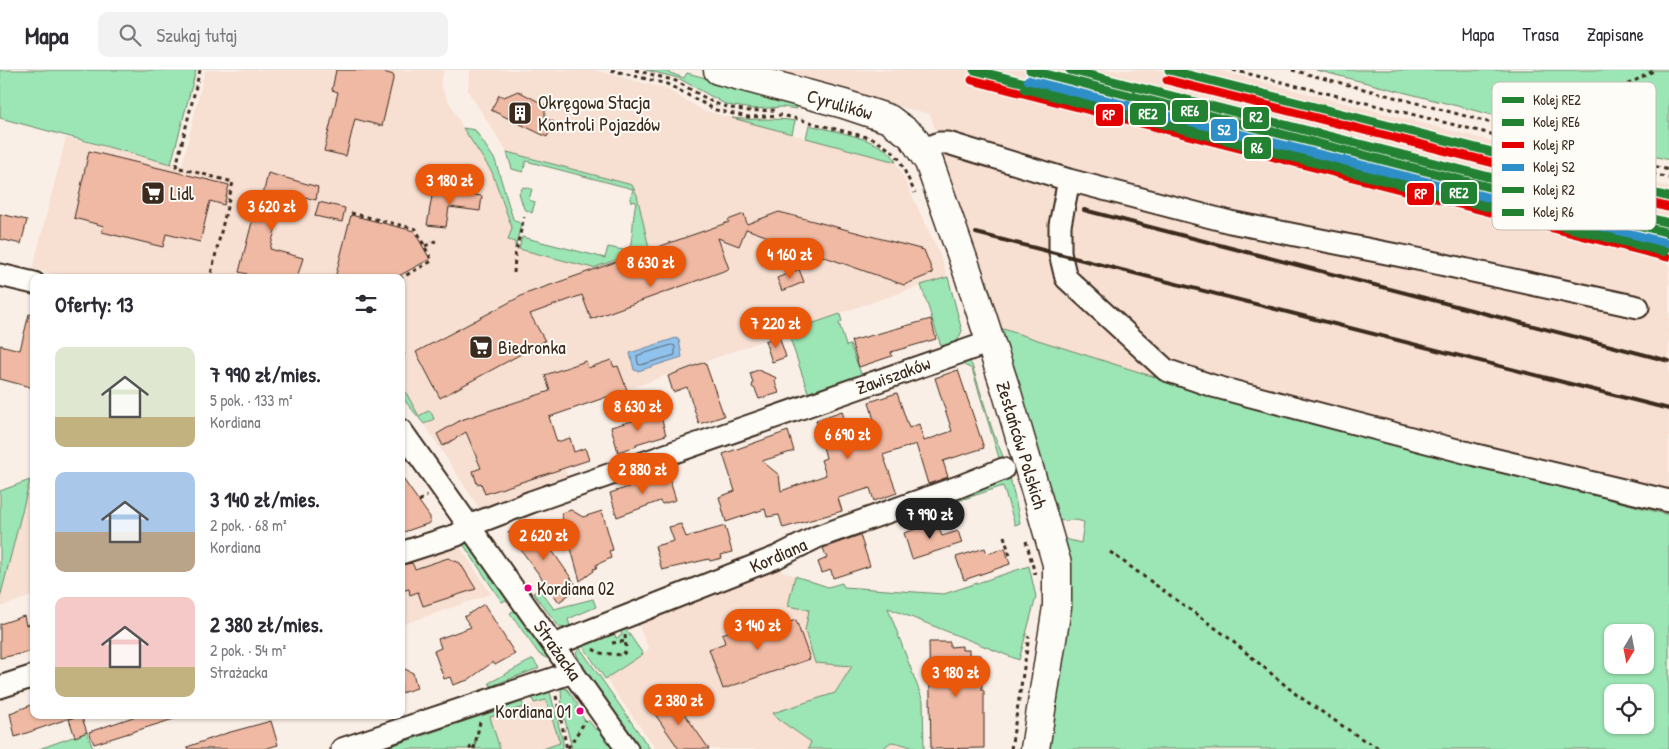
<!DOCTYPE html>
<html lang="pl">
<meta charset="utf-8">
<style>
:root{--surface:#fff;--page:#f2f2f3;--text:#2b2b33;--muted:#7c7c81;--line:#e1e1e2;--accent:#ea580c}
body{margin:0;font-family:"Patrick Hand",sans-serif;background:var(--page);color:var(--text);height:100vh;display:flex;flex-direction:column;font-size:19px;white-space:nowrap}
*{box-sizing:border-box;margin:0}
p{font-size:16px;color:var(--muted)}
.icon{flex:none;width:28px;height:28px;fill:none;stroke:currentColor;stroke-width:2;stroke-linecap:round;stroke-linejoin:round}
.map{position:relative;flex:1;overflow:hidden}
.details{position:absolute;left:30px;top:204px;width:375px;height:445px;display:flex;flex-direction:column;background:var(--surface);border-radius:10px;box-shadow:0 1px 4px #0004}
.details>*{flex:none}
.needle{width:32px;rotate:190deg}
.fabs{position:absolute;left:1604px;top:554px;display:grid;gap:10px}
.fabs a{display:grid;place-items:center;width:50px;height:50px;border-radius:10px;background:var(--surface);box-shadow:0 1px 4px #0004;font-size:25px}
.price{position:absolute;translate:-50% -42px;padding:0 11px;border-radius:18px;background:var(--accent);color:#fff;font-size:16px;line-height:32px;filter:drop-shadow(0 1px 2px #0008)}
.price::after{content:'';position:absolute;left:50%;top:30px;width:15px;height:11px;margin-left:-8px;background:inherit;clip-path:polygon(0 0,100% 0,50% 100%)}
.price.on{background:#222;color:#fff}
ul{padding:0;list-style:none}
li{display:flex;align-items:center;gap:15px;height:125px;padding:0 25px}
li span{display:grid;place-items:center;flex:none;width:140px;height:100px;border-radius:10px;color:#555}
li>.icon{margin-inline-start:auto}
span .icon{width:60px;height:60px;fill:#fffc;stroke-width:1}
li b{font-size:21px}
h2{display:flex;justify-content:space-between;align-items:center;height:60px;padding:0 25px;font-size:21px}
header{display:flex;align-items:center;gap:30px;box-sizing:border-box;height:70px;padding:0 25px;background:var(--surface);border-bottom:1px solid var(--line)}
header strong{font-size:24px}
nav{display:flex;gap:28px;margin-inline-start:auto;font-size:18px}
.search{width:350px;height:45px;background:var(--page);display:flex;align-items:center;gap:12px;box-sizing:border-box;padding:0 18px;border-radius:10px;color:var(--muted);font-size:19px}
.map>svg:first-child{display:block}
</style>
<header>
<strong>Mapa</strong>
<div class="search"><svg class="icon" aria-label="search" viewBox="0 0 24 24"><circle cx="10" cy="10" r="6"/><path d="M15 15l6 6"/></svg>Szukaj tutaj</div>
<nav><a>Mapa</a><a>Trasa</a><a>Zapisane</a></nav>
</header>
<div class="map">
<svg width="1669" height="679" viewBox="0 0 1669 679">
<rect width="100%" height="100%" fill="#faefe6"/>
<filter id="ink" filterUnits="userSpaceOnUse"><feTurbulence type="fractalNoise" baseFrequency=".02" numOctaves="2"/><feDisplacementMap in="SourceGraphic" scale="10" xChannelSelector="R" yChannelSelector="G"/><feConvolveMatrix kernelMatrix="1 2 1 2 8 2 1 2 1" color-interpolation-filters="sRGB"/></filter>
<g filter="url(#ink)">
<path fill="#f7dfd2" d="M205,0H444L440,15L463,58L492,102L512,158L515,172L514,178L593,198L649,178L638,126L632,115L507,82L468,21L470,0H595L666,19L702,40L896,92L938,180L948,207L846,241L550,347L568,409L479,438L424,354L401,326V208H69L34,199L32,201L66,68L182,96Z
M752,0H1217L1669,117V445L1177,314L1000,258L981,194L962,144L930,44Z
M34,396V525L0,537V528Z
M459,475L491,524L401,555V493Z
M773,498L887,538L923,631L924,679H656L606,609L649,579L638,554Z
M546,630L560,674L543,679H500L490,647Z"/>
<path fill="#9ce5b4" stroke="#6c8869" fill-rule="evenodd" d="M0,0H196L171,94L0,48Z
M646,0H662L684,8L687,3L771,25L769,30L794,34L797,39L782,37L753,39L727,35L678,8Z
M1316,0H1669V90Z
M732,48C753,51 774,47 795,51L792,64Z
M809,55C831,61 888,69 896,92L806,68Z
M463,58L475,60L495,90L513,149L521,154L515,179V172L508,170L512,158L492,102Z
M507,82L632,115L637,125L649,178L593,198L519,179L522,167L605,188L608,177L629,181C634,165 632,149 636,132L630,131L633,119L526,91L523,102L512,99Z
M523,117L532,119L529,130L535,132L532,143L524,139L519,123Z
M948,207L962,261L956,274L942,279L921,215Z
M987,210L1000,258L1177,314L1669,445V679H1043L1061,472L1065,469L1081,473L1084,452L1076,450L1057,451L984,211ZM1612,562H1645V595H1612ZM1612,622H1645V655H1612Z
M840,244L842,252L839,253L846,276L850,275L862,306L809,325L788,262Z
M968,290L972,295L993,362L1006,394L1000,391L972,299L956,291Z
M401,314L419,346L428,341L431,342L434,349L424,354L401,326Z
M1009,402C1012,418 1017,435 1020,453L1015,455L1003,416L949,434L947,426Z
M30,410L0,528V421Z
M468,472L508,526V529L502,532L463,474Z
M1029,496L1036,527L1019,590L888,538L923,631L924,679C911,679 904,673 891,672L882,679H808L811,672L778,649L773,643L835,623L852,596L815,593L805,561L809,540L788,536L795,506L828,517L842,513L844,517L944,524Z
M539,519L554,539L593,529L596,537L568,549L570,556L560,558L533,523Z
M515,540H518L551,586L546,588L539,584L510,543Z
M625,558L643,584L605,609L583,576L614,563L616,568L622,565L621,561Z
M580,578L650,679H636L575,592L579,589L576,583Z
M533,589L539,598L491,616L489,613Z
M561,618L567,619L578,635L576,638L586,652L588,650L596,660L601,657L616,679H572L562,638Z
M550,622L563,672V679H543L560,673L546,630L534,633L532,628Z
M522,632L524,637L490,647L500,679H382Z
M87,662L93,679H39Z"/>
<path fill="#8fc2ec" stroke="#6d859a" d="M676,268L679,270L682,287L638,301L634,300L630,283Z"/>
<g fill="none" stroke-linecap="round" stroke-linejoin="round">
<path stroke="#5d6770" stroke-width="1" d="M672,275L675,276V285L641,295L638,294L637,286Z"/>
</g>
<path fill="#efb9a3" stroke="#3b2a1e" d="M336,0H376L394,5L382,56L355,49L346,86L324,81L338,22L332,20Z
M518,21L545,35V48L554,52L547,67L491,40L499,25L504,27Z
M89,81L229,115L224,135L210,131L200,172L166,164L163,177L102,162L104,156L74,148Z
M268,103L318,117L316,130L285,122L270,179L303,188L297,208H246L247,204L239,202L257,133L261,134Z
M433,120L482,126L480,141L449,137L446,157L427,155Z
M319,132L345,138L342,152L315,146Z
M779,142L924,180L933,203L904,215L746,159L739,176L718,168L729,199L591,249L582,225L530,244L545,271L440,328L416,282L525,224L729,152L728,150L744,144L747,154Z
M0,144L27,150L21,174L0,169Z
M351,145L414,161L430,189L395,208H335Z
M799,199L804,212L782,221L777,208Z
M29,244L34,245V318L0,309V275L20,280Z
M931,249L936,269L891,282L892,286L859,297L851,271Z
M779,266L786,287L772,292L765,271Z
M611,290L614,297L618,296L627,320L549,347L557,372L570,368L574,382L585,378L589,390L485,424L481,413L477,414L473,401L481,398L466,362L443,376L437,364L461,350L550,321L545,305L586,291L588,298Z
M705,292L724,346L699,354L687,317L673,322L668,306Z
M758,300L777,308L775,312L779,323L759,329L755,319L752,317L753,313L750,303Z
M958,300L984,378L943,391L948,407L928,414L916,374L883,385L897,423L874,431L870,418L838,428L842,441L783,458L779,445L767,447L765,439L726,452L719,427L735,421L723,384L788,361L794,381L762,391L779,405L781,421L826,405L821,390L826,388L816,350L842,341L851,373L878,365L869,332L897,323L909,358L919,354L924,371L952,361L935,308Z
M660,343L666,365L636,374L637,376L618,382L611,357Z
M668,404L676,430L662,434L660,431L617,447L610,423Z
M401,406L430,447V453L401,463Z
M571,440L583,447L602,441L613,480L609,481L611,488L596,495L597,498L593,499L594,501L580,511L561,443Z
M937,452L942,466L958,461L962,473L912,489L904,463Z
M533,453L578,518L559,532L508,462Z
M681,454L686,467L725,456L732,482L721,485L722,488L710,491L709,489L662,500L655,476L674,471L669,457Z
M860,465L870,496L833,508L831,500L822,503L818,492L827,488L823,478Z
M985,478L987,484L1005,478L1010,494L964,510L956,487Z
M448,488L460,493L476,519L423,536L418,522L410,525L409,519L401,521V495L412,493L415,499Z
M484,534L515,584L495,595L493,592L468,610L453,615L450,607L444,609L434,581L441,578L438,569L471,557L464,547Z
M777,545L781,555L796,550L810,589L723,619L709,579L725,573L722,564Z
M24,546L26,555L34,553V581L0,588V554Z
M929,572H950V577L962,576V580H969V585H981L982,620L984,621V678L931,679Z
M401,597L413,603L417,618L401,623Z
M672,626L709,679H679L652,640Z
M34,634V645H72L73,647L15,667L10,643Z
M81,645L87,662L75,667L69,649Z
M139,645H180V647L94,674L89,662Z
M271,651L278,675L264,679H188L187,677L227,663Z"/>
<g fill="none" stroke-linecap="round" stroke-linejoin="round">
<g stroke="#3b2a1e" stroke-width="25">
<path id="minor" d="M922,80L939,73H948L1069,110L1230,152L1422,190L1638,237
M1069,110L1060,155V183L1066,208L1166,300L1213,316L1476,385L1669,431
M0,205L34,213
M401,360L627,679
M401,483L457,465L471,455L531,432L990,272
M554,575L777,487L817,467L958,417L1003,399
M0,617L34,606
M342,679L573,602"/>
</g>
<g stroke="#3b2a1e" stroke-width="31">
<path id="major" d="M718,0L844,34L889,49L912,66L929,92L969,206L1007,323L1057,494V537L1035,679"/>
</g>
<path stroke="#3b2a1e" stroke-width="3" stroke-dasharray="4 4" stroke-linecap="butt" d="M200,0L176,97L233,112L210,208
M611,0L667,14L716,40L748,47L782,45L874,69L892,81L899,89L915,123
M635,0L676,11L714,33L731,38L749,41L778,40
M1233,0L1669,108
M1292,0L1669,100
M1536,63L1655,0
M351,143L416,159L432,191L401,208
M425,176L438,170
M514,203L515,186L524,147
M401,285L406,282
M419,431L427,426
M30,447H34
M1004,466L1011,489
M1026,471L1035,504
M1110,482L1225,565L1297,625L1362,669L1381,679
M612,573L627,571
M593,579L599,583L623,585L626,580L625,564
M556,626L567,679
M568,678L586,650
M469,679L476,673
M474,679L480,652
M1011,679L1029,566"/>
<use href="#minor" stroke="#fdfcf7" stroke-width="21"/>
<use href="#major" stroke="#fdfcf7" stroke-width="28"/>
<path stroke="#3b2a1e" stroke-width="4" d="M1084,140L1669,291
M976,163L1669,339"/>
<g stroke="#fdfcf7" stroke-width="12">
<path id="rail-1" d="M974,0L1669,177
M1169,0L1669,127"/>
</g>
<g stroke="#fdfcf7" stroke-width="12">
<path id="rail-2" d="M1030,0L1669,163"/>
</g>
<g stroke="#fdfcf7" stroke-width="12">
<path id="rail-3" d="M972,10L1667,187
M1167,10L1667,137"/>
</g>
<g stroke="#fdfcf7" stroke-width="12">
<path id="rail-4" d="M1028,10L1667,173"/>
</g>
<g stroke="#fdfcf7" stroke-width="12">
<path id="rail-5" d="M1070,0L1669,153"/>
</g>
<g stroke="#fdfcf7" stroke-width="12">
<path id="rail-6" d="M1025,19L1664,182"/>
</g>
<use href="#rail-1" stroke="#238132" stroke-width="9"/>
<use href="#rail-2" stroke="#238132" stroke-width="9"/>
<use href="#rail-3" stroke="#e50000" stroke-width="9"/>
<use href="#rail-4" stroke="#2e8ec7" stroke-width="9"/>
<use href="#rail-5" stroke="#238132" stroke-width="9"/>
<use href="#rail-6" stroke="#238132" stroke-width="9"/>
</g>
</g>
<defs>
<g id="building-square" transform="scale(1.25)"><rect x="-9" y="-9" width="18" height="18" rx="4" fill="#3b2a1e" stroke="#fdfcf7"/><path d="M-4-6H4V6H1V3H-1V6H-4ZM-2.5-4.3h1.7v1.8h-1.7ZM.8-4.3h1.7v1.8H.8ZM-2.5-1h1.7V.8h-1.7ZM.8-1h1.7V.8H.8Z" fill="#fff"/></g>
<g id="supermarket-square" transform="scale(1.25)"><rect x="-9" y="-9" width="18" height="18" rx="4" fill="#3b2a1e" stroke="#fdfcf7"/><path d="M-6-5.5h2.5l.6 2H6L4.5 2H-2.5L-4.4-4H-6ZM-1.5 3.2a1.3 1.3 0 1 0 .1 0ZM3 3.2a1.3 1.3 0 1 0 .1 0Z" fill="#fff"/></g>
</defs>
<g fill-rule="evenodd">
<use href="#building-square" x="520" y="43"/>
<use href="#supermarket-square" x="153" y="123"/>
<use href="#supermarket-square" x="481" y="277"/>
</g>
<g fill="#e5007d" stroke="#fdfcf7" stroke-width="2">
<circle cx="528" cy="518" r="4.5"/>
<circle cx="580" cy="641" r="4.5"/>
</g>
<g text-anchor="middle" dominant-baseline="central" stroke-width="4" stroke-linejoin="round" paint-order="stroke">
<g font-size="18" fill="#3b2a1e" stroke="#fdfcf7" text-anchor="start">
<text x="537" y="518">Kordiana 02</text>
<text x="571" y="641" text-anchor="end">Kordiana 01</text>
</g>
<g font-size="19" fill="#3b2a1e" stroke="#fdfcf7" text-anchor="start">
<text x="538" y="32">Okręgowa Stacja<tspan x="538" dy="22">Kontroli Pojazdów</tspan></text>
<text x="170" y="123">Lidl</text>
<text x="498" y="277">Biedronka</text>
</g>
<g font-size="19" fill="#3b2a1e" stroke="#fdfcf7">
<text transform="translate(840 34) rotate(16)">Cyrulików</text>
<text transform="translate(893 305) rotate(-20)">Zawiszaków</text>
<text transform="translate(1022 375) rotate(73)">Zesłańców Polskich</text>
<text transform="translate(778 485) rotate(-24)">Kordiana</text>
<text transform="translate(558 580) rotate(55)">Strażacka</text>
</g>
</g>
<rect x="1492" y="12" width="164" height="148" rx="8" fill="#fdfcf7" stroke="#c3bdb6" stroke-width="1"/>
<rect x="1502" y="27" width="22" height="6" fill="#238132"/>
<rect x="1502" y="49" width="22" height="7" fill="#238132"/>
<rect x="1502" y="72" width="22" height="6" fill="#e50000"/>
<rect x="1502" y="94" width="22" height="7" fill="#2e8ec7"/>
<rect x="1502" y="117" width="22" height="6" fill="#238132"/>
<rect x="1502" y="139" width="22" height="7" fill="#238132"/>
<g font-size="14" fill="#3b2a1e">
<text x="1533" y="35">Kolej RE2</text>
<text x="1533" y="57">Kolej RE6</text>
<text x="1533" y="80">Kolej RP</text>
<text x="1533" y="102">Kolej S2</text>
<text x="1533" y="125">Kolej R2</text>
<text x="1533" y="147">Kolej R6</text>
</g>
<g stroke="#fdfcf7" stroke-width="2">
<rect x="1171" y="29" width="38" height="24" rx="5" fill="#238132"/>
<rect x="1129" y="32" width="38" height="24" rx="5" fill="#238132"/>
<rect x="1095" y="33" width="29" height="24" rx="5" fill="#e50000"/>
<rect x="1242" y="36" width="28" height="24" rx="5" fill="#238132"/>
<rect x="1210" y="48" width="28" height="24" rx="5" fill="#2e8ec7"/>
<rect x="1243" y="66" width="29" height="24" rx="5" fill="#238132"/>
<rect x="1440" y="111" width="38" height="24" rx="5" fill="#238132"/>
<rect x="1406" y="112" width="29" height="24" rx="5" fill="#e50000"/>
</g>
<g font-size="14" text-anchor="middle" font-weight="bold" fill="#fff">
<text x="1190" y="46">RE6</text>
<text x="1148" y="49">RE2</text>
<text x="1109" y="50">RP</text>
<text x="1256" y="52">R2</text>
<text x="1224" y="65">S2</text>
<text x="1257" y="83">R6</text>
<text x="1459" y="128">RE2</text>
<text x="1421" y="129">RP</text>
</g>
</svg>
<div class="fabs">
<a><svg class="needle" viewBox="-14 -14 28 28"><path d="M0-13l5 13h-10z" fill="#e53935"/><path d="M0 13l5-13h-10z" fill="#7c7c81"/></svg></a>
<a><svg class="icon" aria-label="locate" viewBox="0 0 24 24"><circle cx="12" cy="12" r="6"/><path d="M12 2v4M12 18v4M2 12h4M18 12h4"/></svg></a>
</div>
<b class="price" style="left:450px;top:136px">3 180 zł</b>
<b class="price" style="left:272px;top:162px">3 620 zł</b>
<b class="price" style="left:790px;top:210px">4 160 zł</b>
<b class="price" style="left:651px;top:218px">8 630 zł</b>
<b class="price" style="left:776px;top:279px">7 220 zł</b>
<b class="price" style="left:638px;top:362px">8 630 zł</b>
<b class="price" style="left:848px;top:390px">6 690 zł</b>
<b class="price" style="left:643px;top:425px">2 880 zł</b>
<b class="price on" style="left:930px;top:470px">7 990 zł</b>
<b class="price" style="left:544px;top:491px">2 620 zł</b>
<b class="price" style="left:758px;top:581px">3 140 zł</b>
<b class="price" style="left:956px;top:628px">3 180 zł</b>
<b class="price" style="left:679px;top:656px">2 380 zł</b>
<section class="details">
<h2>Oferty: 13<svg class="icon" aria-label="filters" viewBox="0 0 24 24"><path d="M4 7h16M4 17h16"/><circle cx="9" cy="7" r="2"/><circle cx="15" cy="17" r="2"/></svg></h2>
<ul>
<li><span style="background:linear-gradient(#dfe7d0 70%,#c2b280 0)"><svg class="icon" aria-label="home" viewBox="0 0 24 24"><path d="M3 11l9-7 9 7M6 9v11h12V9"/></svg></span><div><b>7 990 zł/mies.</b><p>5 pok. · 133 m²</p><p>Kordiana</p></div></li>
<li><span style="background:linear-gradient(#a9c7e8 60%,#b9a48a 0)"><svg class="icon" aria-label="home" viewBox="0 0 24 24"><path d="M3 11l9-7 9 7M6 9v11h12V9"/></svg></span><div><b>3 140 zł/mies.</b><p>2 pok. · 68 m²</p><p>Kordiana</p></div></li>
<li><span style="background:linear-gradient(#f6c9c9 70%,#c2b280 0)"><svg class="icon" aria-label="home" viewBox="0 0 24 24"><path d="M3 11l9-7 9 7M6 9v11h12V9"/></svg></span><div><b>2 380 zł/mies.</b><p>2 pok. · 54 m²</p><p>Strażacka</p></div></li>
</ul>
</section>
</div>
